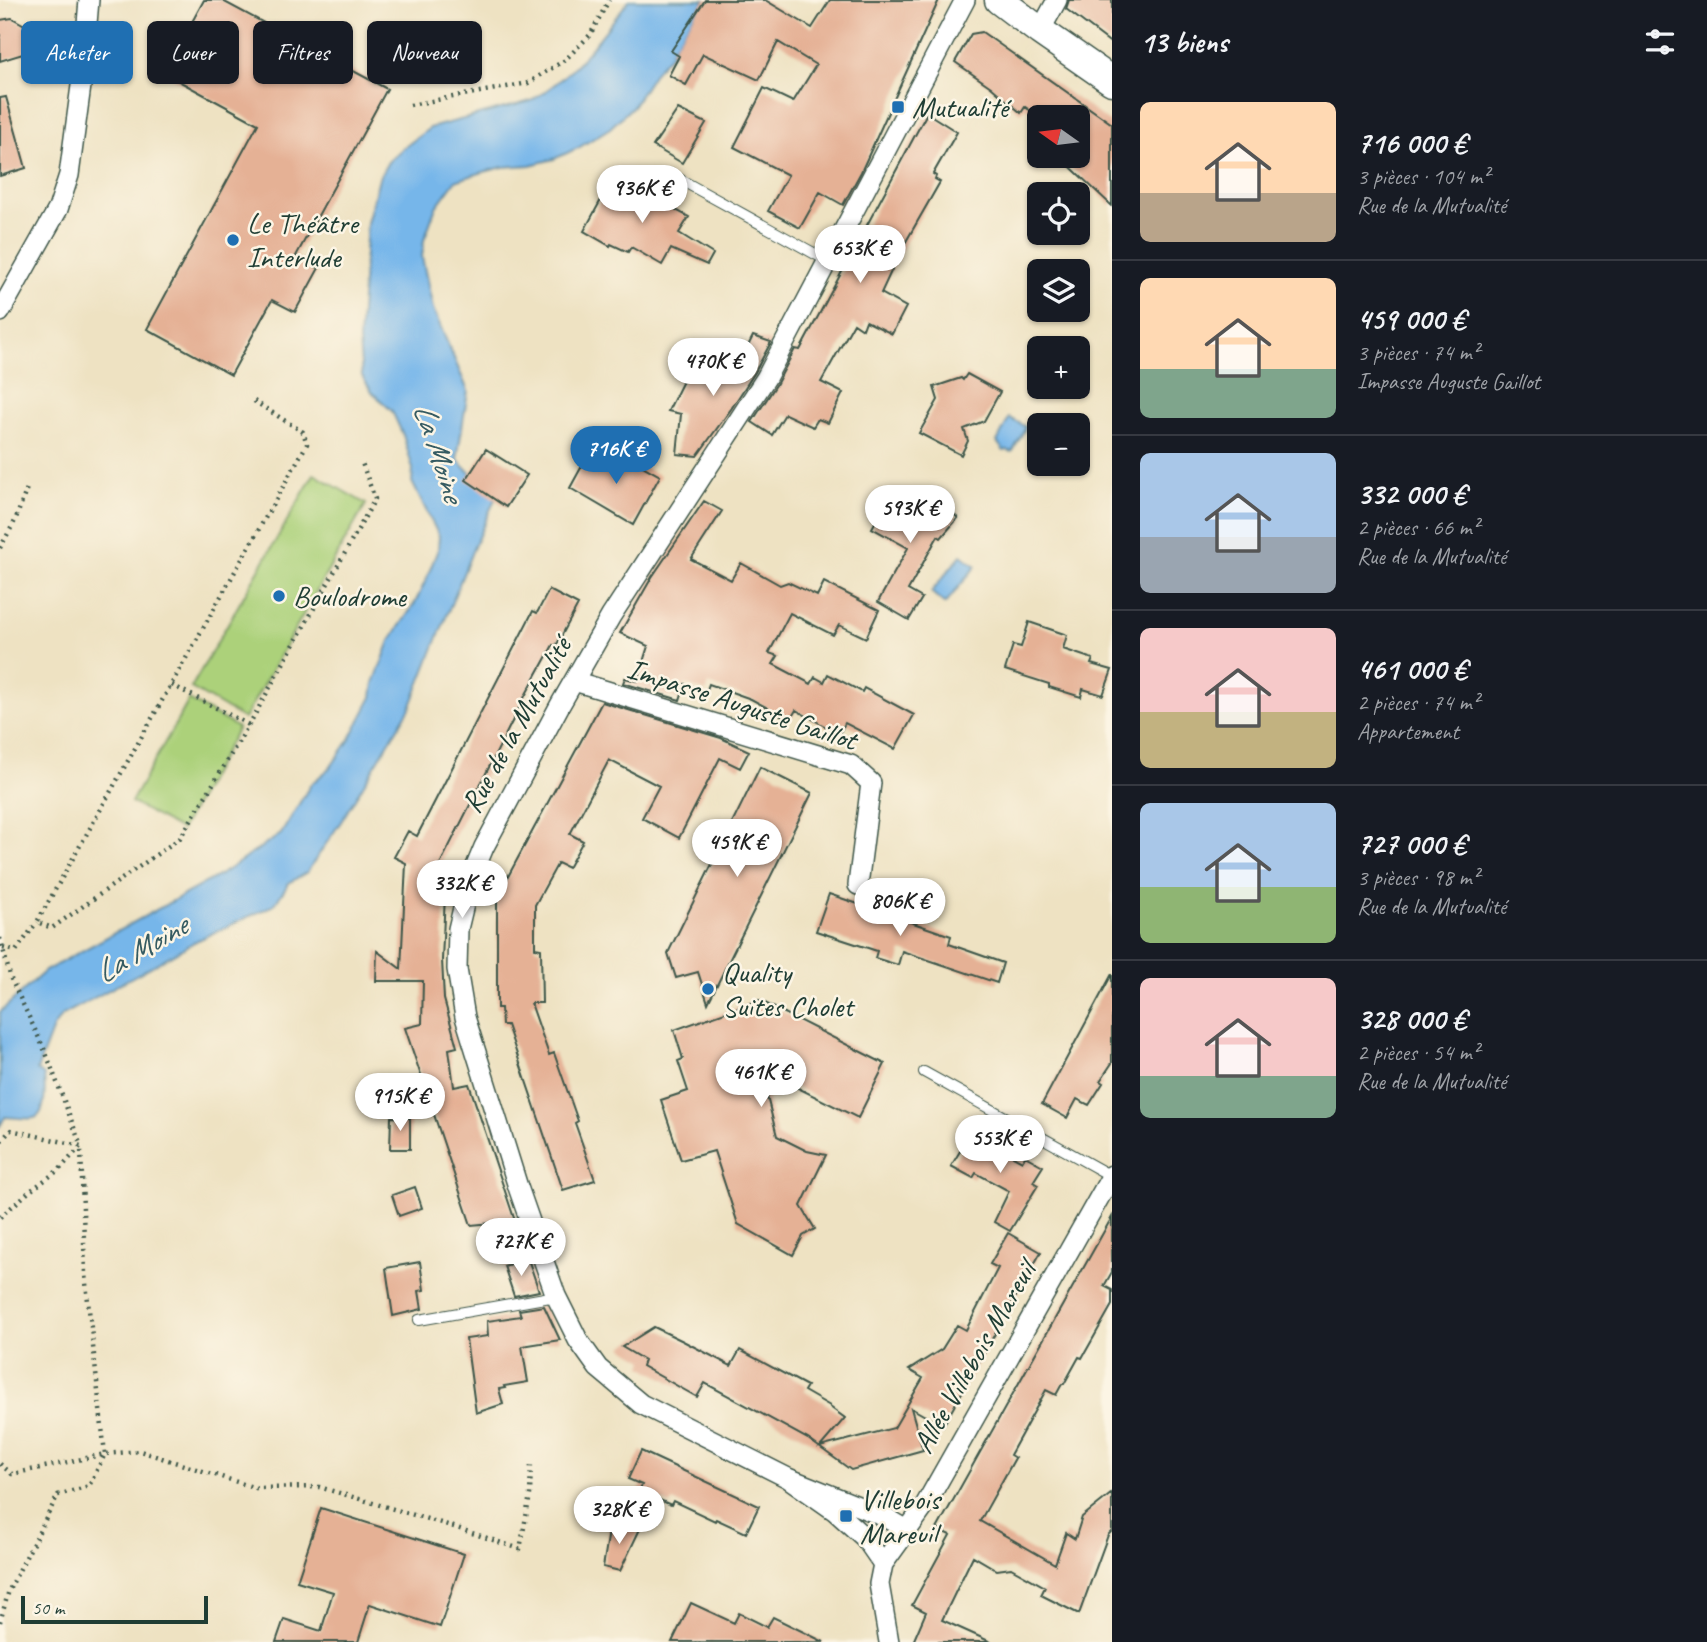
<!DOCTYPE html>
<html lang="fr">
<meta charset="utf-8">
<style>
:root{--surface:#171b24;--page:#20242c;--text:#f1f3f6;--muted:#9ea1a6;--line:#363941;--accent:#1f6fb2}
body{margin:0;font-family:Caveat,sans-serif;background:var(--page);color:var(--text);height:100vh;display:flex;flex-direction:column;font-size:26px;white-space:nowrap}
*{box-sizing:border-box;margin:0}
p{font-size:23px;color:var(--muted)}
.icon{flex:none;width:38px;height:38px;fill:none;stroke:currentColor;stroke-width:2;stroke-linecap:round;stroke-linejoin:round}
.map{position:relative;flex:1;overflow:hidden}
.details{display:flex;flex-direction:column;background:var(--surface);width:595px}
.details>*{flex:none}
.top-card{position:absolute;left:21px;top:21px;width:665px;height:63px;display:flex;gap:14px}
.needle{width:46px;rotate:284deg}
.buttons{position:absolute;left:1027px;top:105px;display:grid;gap:14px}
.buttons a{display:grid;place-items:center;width:63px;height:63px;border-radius:10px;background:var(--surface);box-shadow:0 2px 5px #0004;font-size:35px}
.scale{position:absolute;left:21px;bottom:18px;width:187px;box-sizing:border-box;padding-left:7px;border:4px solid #1f3d34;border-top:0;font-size:19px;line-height:24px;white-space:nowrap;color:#1f3d34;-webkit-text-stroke:5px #fcf5e5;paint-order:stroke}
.price{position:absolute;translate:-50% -60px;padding:0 16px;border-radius:24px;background:#fff;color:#222;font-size:23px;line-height:46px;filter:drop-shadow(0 2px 4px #0008)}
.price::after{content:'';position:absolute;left:50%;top:42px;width:21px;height:16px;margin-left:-10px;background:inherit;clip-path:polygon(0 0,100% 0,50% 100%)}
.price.selected{background:var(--accent);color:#fff}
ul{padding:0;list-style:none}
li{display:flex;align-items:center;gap:21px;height:175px;padding:0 28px}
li+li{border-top:2px solid var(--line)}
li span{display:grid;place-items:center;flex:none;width:196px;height:140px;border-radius:10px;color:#555}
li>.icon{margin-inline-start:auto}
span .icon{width:84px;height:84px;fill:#fffc;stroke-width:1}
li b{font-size:30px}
h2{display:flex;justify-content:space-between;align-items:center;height:84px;padding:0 28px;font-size:30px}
.tag{padding:0 24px;border-radius:10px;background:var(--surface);box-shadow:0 2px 5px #0004;font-size:24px;line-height:63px}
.tag.selected{background:var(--accent);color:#fff}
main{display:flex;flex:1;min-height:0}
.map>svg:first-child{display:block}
</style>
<main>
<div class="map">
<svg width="1112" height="1642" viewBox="0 0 1112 1642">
<rect width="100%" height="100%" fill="#fcf5e5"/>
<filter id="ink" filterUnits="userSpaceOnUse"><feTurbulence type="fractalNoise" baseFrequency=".0143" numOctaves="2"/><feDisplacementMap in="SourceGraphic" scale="14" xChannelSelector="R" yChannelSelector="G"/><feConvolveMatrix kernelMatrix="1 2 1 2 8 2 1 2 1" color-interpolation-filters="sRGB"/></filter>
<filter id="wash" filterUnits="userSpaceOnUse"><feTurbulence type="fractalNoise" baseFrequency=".00686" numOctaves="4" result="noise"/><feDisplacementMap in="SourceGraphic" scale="28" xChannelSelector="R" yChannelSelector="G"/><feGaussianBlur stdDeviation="1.57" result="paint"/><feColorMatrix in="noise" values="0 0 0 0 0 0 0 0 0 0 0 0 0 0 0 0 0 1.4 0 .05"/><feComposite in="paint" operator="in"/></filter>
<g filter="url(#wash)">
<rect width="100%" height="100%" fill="#eee2c2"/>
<path fill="#acd17a" stroke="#668757" stroke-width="2" d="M314,474L366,504L244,719L191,688Z
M189,700L238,728L181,830L131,802Z"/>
<path fill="#76b6ea" stroke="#4a7a8f" stroke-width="2" d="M629,0H705L671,51L673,52L656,70L633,106L610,128L578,148L554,159L530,165L503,167L480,173L455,181L436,207L424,240L422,257L433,309L468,391L457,459L495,499L473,549L410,708L342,820L307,872L289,883L274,905L198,940L147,969L61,1016L53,1028L37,1070L44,1075C45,1085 47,1115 34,1118C26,1120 13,1117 5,1117L0,1126V1012L45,971L220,875L281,834L311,784L330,768L350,739L372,697L374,683L390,641L415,603L426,580L438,549L439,536L412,482L413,469L403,435L392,411L372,392L362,376L359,341L367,223L379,178L388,162L402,149L430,128L531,101C574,75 599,39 629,0Z
M1009,418L1026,427L1013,451L1011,452L1007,450L1004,451L997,442Z
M961,555L976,566L945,604L931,592Z"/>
<g id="blocks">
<path fill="#e5b195" d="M204,0H221L387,89L296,256L319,268L295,312L272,300L231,375L147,329L258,124L164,73Z
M705,0H765L812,28L830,0H939L861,172L843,205L820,192L800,228L768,211L788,175L734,147L764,88L793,102L816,65L778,42L759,80L703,54L686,85L669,75L679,56L671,51Z
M1069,0H1112V44L1066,9Z
M12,18L30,28L33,37L23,54L0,61V20Z
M982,32L1112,124V206L1059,156H1078V117H1040L1025,107L1021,113L991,87L955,62L971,34Z
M6,97L26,168L0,176V98Z
M678,109L706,123L682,163L653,146Z
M927,113L957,132L933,174L936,176L935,179L940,182L900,252L881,293L906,307L892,334L866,321L863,329L854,323L821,382L843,393L828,423L818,419L813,427L785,414L772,435L752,422L776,385L795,349L800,350Z
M614,176L689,217L679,233L713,254L707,265L671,249L662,265L631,247L628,252L611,244L610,246L584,231Z
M753,336L771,342L755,372L731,409L697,456L677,454L681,414L668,411L685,377L695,381L698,374L712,380L724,362L733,367L745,352Z
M967,374L1000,392L984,421L964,429L968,441L961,455L919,433L938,400L934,387L961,378L963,380Z
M486,449L527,475L506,507L466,480Z
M588,455L637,463L660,476L633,525L570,488Z
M893,490L927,508L935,498L958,518L941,538L938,536L908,590L922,598L909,620L878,602L908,548L872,528Z
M704,501L722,511L691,559L731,580L741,563L780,585L788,582L817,596L824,582L879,610L866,638L839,625L833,635L790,613L769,653L778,656L773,664L811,684L815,677L824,682L828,674L862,692L864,688L914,715L895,749L845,723L839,734L796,710L790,720L751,699L709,684L706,692L685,684L680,700L623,683L625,678L637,681L648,646L620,633L652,577Z
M549,590L578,605L556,646L553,645L525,696L427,890L445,895L442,960L444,999L457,1047L449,1049L454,1087L469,1084L515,1221L471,1225L405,1028L422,1024L423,981H376L377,951L401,969L406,863L394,857L408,831L417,836L533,611L537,613Z
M1029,622L1067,635L1063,649L1093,659L1091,664L1112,670L1103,695L1083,689L1081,697L1049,687V684L1005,670L1013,645L1021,647Z
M602,702L721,738L749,751L740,768L720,758L679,838L642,818L659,786L609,760L570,834L583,841L568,868L558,863L535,905V948L541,949L542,1003H531L549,1055L554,1053L578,1121L575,1123L595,1180L563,1190L507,1025H502L501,1008H497V897Z
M760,767L812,793L708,1003L698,972L676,978L668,953Z
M829,894L951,936L949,944L1003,963L997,983L902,951L898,965L875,958L877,951L816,931Z
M1112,974V1063L1100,1081L1103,1083L1089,1105L1077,1099L1067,1118L1042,1104Z
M759,1000L885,1064L858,1118L760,1069L777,1136L807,1151L826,1155L801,1206L815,1229L803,1236L793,1255L738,1224L714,1151L681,1160L661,1100L688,1091L678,1061L683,1059L674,1030Z
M391,1117L410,1118V1149H390Z
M971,1133L1022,1161L1025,1156L1043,1166L1033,1182L1038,1185L1010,1231L994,1222L1009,1191L976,1173L973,1178L951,1166Z
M415,1187L422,1208L399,1216L392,1195Z
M1112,1217V1272L1104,1286L1112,1290V1305L1082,1358L1079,1357L1064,1384H1062L1056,1395L1046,1390L1010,1455L1015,1458L980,1521L1055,1564L1066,1533L1075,1539L1082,1517L1112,1493V1531L1108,1535L1079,1614L1041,1595L1045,1587L1011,1568L997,1570L973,1556L942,1620L991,1642H913L926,1612L912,1605L950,1535L937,1529Z
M1008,1233L1041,1252L943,1426L911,1408L923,1450L851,1470L808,1439L705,1383L697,1397L642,1366L644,1360L622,1347L654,1327L683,1341L731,1366L740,1350L807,1386L804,1391L830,1406V1407L845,1418L820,1447L894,1428L923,1378L909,1370L942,1349L957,1325L966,1330L998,1268L990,1264Z
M528,1259L539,1291L514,1296L504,1266Z
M420,1262L424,1290L419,1291L422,1309L393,1316L386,1268Z
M544,1306L560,1340L522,1346L528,1382L504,1386L505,1388L499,1389L503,1404L476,1413L466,1339L488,1336L487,1321L521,1316L519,1310Z
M641,1451L759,1506L746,1533L716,1519L715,1521L673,1501L671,1505L639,1491L642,1485L628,1479Z
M321,1508L464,1554L440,1627L370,1604L358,1642H276L284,1619L321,1631L333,1592L297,1581Z
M610,1525L640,1529L620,1571L603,1567Z
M691,1603L734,1623L739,1613L767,1627L773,1617L824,1642H672Z"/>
</g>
</g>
<g filter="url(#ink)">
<use href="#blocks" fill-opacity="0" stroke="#3e5649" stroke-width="2"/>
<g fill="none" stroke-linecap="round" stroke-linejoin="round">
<g stroke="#3e5649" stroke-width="12">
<path id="lane" d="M670,174L828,261
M924,1072L1111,1176
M419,1320L556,1296"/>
</g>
<g stroke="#3e5649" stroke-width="22">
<path id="street" d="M1040,31L1057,0
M0,312L58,209L69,175L83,71L89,0
M574,681L851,765L871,783L858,885
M788,1478L641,1404L598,1368L578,1340L556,1296L518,1187L465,1017L457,969L458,929L469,883L484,847L560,705L611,616L766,378L965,0
M883,1564L865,1538L835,1511L788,1478L885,1517L907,1530
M889,1642L879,1584L883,1564L924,1507L1112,1175"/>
</g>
<g stroke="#3e5649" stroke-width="31">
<path id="secondary" d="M999,0L1040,31L1112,81"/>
</g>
<path stroke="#3e5649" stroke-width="4.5" stroke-dasharray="2 5" stroke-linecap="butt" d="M410,105L528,83L565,60L590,35L609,0
M254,401L303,432L307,444L37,922L52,928L180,838L249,725L375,499L362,463
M0,548L15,521L27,488
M172,685L249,725
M0,938L11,979L46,1053L81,1146L11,1130L0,1142
M3,948L16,951L37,922
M0,1217L30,1191L60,1169L80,1147
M0,1464L12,1474L105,1454L85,1274L81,1146
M0,1622L9,1590L58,1495L89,1486L105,1454L140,1451L256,1488L319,1487L451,1526L520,1549L530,1495L531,1461"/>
<use href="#lane" stroke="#fff" stroke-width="10"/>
<use href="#street" stroke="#fff" stroke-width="19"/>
<use href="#secondary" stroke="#fff" stroke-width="28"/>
</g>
</g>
<g fill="#1f6fb2" stroke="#fcf5e5" stroke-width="2.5">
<rect x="891" y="100" width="14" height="14" rx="3.5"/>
<circle cx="233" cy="240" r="7"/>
<circle cx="279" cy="596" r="7"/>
<circle cx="708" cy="989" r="7"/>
<rect x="839" y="1509" width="14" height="14" rx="3.5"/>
</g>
<g text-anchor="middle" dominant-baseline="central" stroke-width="5" stroke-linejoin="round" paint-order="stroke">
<g font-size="30" fill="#1f3d34" stroke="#fcf5e5" text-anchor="start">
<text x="912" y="107">Mutualité</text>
<text x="247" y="223">Le Théâtre<tspan x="247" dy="34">Interlude</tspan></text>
<text x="293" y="596">Boulodrome</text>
<text x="722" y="972">Quality<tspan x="722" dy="34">Suites Cholet</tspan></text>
<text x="860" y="1499">Villebois<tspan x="860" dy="34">Mareuil</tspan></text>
</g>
<g font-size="30" fill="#1f3d34" stroke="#fcf5e5">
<text transform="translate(742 704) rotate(18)">Impasse Auguste Gaillot</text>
<text transform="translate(516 725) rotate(-61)">Rue de la Mutualité</text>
<text transform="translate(974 1357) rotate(-60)">Allée Villebois Mareuil</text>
</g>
<g font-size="32" font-style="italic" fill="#355b62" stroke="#fcf5e5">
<text transform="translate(439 452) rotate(72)">La Moine</text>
<text transform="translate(141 949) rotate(-31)">La Moine</text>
</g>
</g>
</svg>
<div class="buttons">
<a><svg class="needle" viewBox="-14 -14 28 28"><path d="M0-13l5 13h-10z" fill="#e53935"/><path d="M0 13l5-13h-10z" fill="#9ea1a6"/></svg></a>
<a><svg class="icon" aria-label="locate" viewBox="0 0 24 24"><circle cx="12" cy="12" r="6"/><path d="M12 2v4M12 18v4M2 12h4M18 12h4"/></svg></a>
<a><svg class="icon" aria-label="layers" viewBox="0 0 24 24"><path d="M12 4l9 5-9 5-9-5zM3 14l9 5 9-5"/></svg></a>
<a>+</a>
<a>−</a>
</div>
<div class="scale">50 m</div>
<b class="price" style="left:642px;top:225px">936K €</b>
<b class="price" style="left:860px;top:285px">653K €</b>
<b class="price" style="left:713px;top:398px">470K €</b>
<b class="price selected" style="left:616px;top:486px">716K €</b>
<b class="price" style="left:910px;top:545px">593K €</b>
<b class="price" style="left:737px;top:879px">459K €</b>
<b class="price" style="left:462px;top:920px">332K €</b>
<b class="price" style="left:900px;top:938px">806K €</b>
<b class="price" style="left:761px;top:1109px">461K €</b>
<b class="price" style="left:400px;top:1133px">915K €</b>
<b class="price" style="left:1000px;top:1175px">553K €</b>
<b class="price" style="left:521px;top:1278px">727K €</b>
<b class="price" style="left:619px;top:1546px">328K €</b>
<div class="top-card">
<a class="tag selected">Acheter</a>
<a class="tag">Louer</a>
<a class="tag">Filtres</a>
<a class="tag">Nouveau</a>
</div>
</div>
<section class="details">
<h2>13 biens<svg class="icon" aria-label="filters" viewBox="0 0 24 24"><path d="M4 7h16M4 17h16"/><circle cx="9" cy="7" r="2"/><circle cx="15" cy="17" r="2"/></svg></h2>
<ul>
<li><span style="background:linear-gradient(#ffd9b3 65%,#b9a48a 0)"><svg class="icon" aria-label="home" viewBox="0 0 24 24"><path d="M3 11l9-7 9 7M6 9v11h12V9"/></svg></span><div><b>716 000 €</b><p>3 pièces · 104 m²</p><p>Rue de la Mutualité</p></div></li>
<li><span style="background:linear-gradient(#ffd9b3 65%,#7fa58c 0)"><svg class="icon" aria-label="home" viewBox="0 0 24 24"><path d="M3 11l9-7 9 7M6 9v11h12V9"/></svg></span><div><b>459 000 €</b><p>3 pièces · 74 m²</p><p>Impasse Auguste Gaillot</p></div></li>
<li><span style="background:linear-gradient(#a9c7e8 60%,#9aa5b1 0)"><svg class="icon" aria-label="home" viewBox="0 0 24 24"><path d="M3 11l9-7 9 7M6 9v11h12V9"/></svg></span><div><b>332 000 €</b><p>2 pièces · 66 m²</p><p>Rue de la Mutualité</p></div></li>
<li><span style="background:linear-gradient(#f6c9c9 60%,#c2b280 0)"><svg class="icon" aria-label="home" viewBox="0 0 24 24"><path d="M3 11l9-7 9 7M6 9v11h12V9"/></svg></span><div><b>461 000 €</b><p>2 pièces · 74 m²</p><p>Appartement</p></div></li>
<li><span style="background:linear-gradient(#a9c7e8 60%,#8fb573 0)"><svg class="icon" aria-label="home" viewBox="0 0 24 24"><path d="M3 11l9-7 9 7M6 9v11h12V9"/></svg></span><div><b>727 000 €</b><p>3 pièces · 98 m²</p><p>Rue de la Mutualité</p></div></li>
<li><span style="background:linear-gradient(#f6c9c9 70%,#7fa58c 0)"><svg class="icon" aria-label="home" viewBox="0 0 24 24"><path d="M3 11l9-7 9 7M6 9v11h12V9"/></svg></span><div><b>328 000 €</b><p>2 pièces · 54 m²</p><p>Rue de la Mutualité</p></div></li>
</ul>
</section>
</main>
